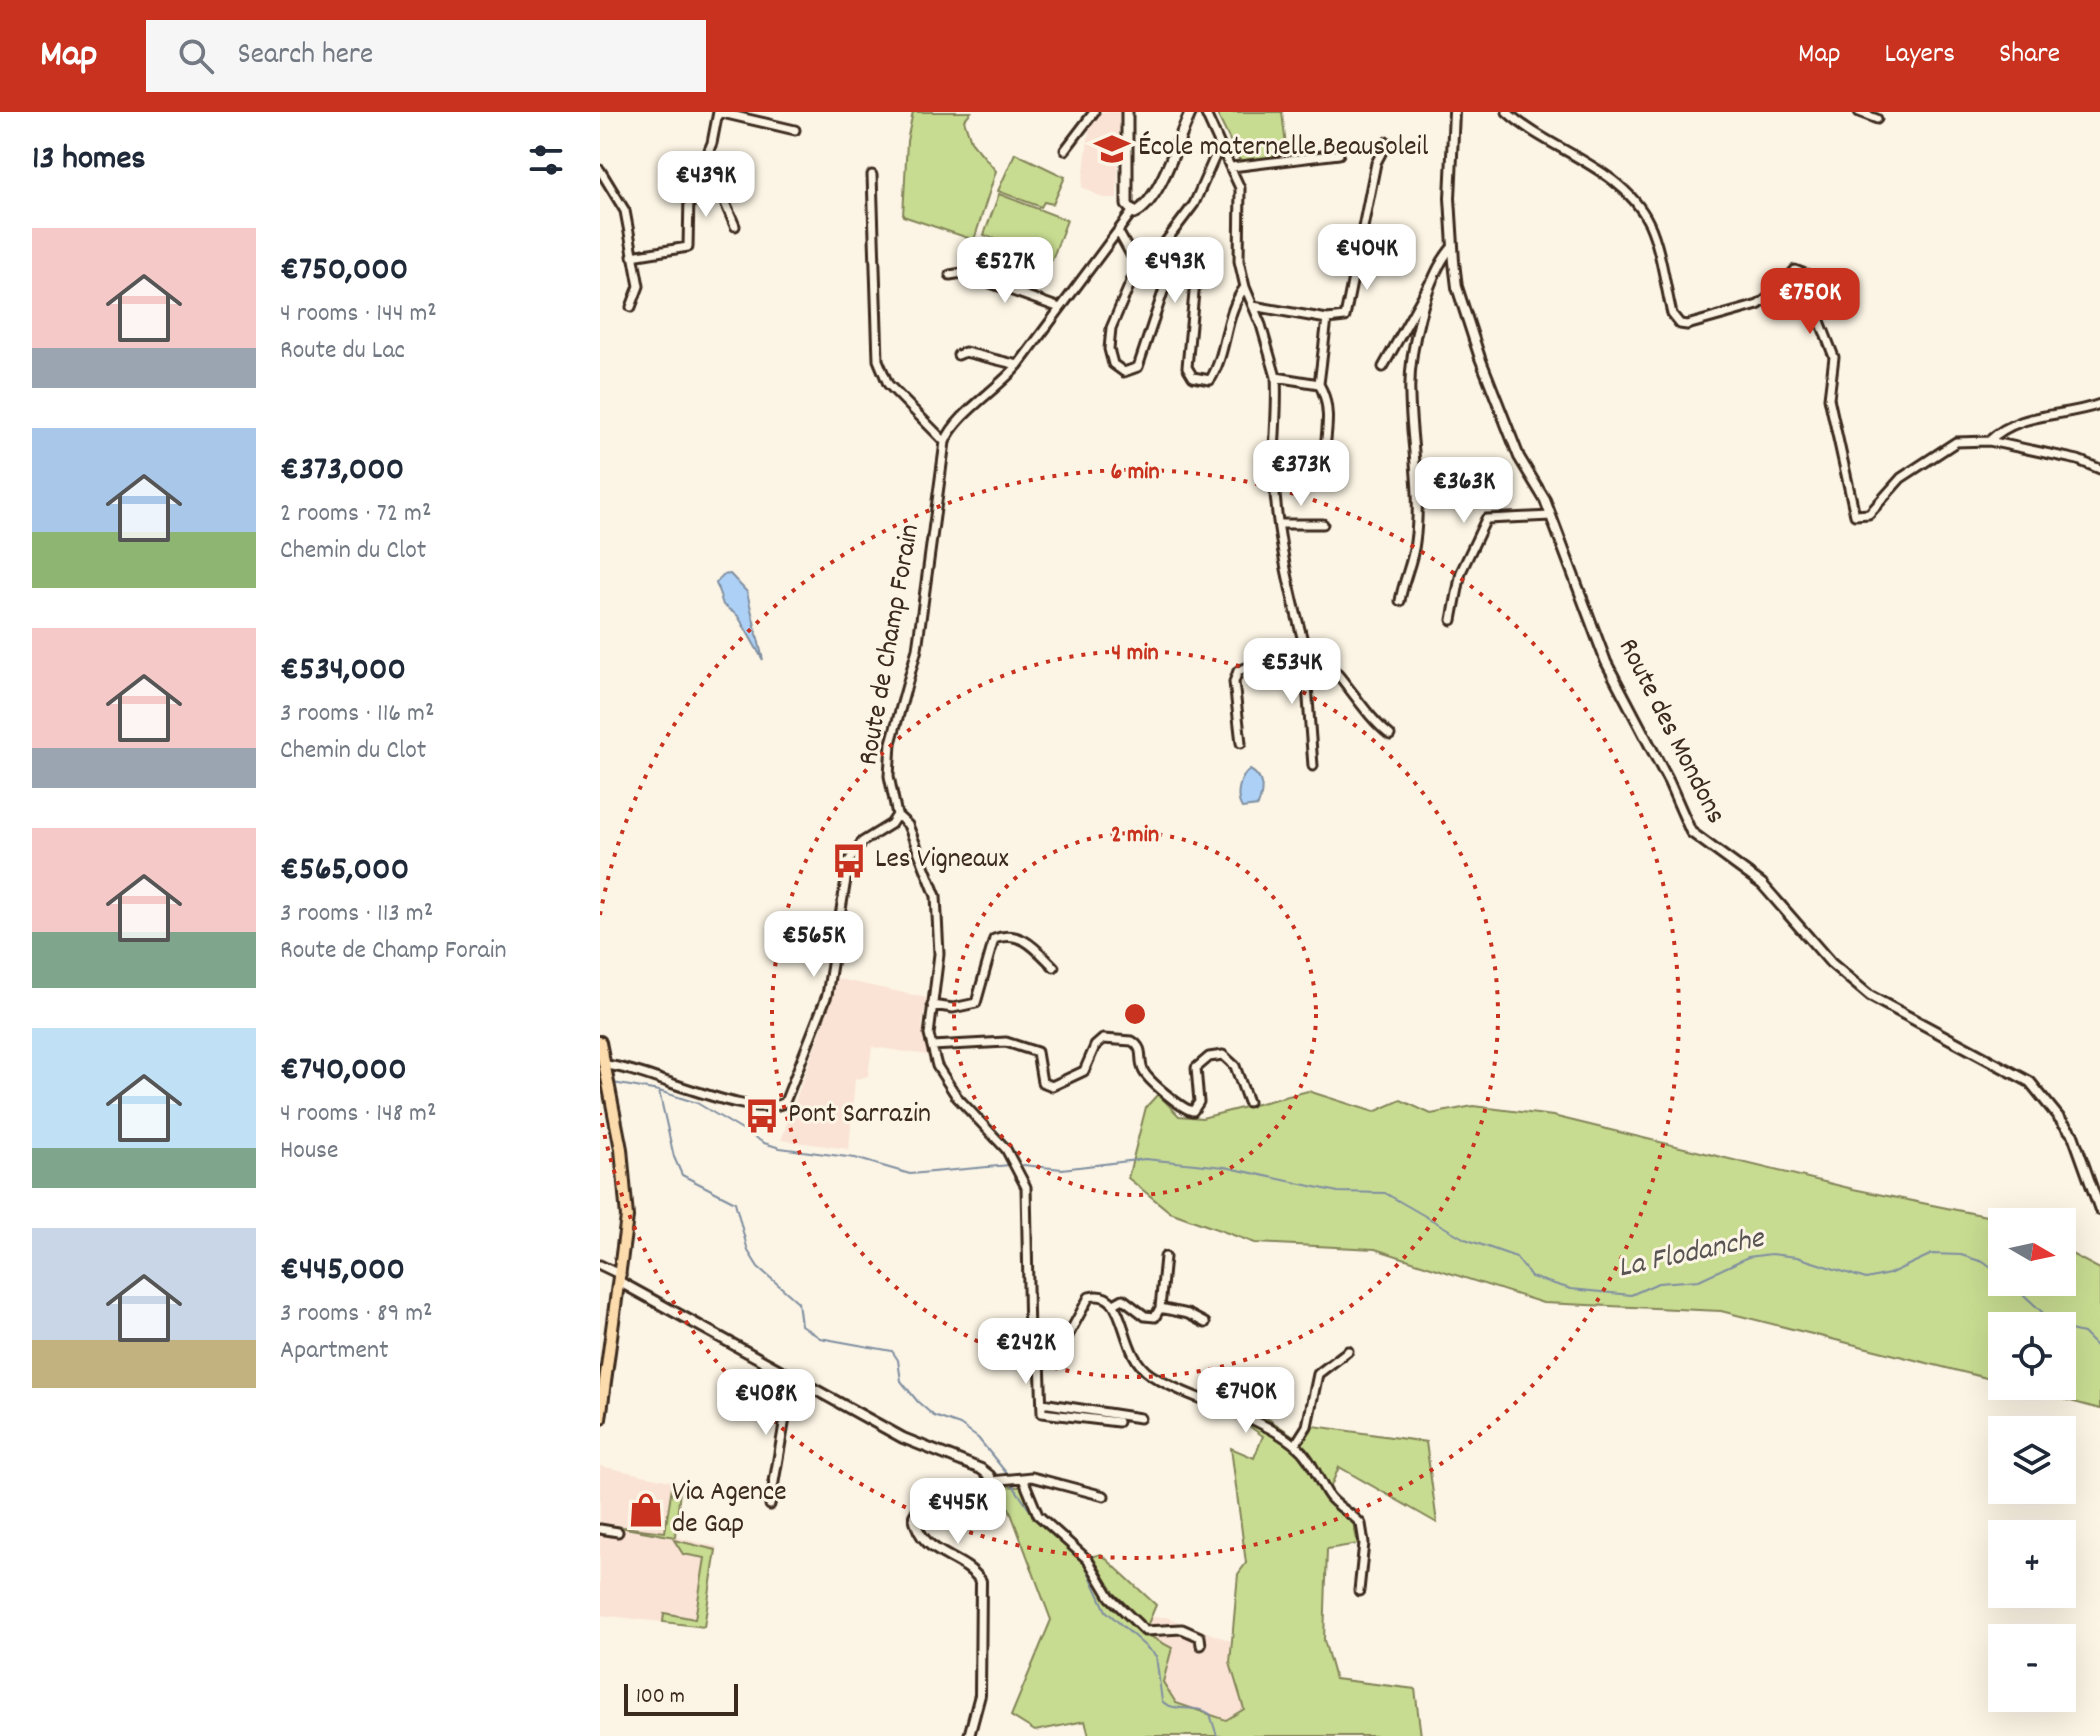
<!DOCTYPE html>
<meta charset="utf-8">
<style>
:root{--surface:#fff;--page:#f6f6f7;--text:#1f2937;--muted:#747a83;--accent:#c8321e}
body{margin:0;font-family:Dekko,sans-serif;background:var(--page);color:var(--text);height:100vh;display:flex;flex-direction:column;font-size:30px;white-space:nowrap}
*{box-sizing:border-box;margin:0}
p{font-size:26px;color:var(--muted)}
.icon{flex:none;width:44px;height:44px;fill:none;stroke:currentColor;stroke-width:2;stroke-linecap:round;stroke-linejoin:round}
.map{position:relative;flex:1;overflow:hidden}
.panel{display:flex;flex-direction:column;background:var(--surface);width:600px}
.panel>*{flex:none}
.needle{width:52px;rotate:99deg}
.tools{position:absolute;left:1388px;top:1096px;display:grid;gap:16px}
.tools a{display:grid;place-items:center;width:88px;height:88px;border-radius:0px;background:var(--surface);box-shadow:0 8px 32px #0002;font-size:40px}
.scale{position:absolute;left:24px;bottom:20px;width:114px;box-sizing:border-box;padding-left:8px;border:4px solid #3b2a1e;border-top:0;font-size:22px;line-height:28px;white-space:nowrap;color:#3b2a1e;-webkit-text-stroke:6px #fcf5e5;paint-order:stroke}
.price{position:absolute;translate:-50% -68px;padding:0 18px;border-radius:16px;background:#fff;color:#222;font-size:26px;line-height:52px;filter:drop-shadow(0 2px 4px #0008)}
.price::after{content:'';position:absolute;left:50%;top:48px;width:24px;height:18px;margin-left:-12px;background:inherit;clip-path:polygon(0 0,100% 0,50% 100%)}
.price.current{background:var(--accent);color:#fff}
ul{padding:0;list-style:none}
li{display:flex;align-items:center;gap:24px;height:200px;padding:0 32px}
li span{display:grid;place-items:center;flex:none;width:224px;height:160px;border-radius:0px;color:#555}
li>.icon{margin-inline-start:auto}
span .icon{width:96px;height:96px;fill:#fffc;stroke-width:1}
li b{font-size:34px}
h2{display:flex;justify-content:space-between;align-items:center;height:96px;padding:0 32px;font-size:34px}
header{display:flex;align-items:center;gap:48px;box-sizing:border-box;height:112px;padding:0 40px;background:var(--accent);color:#fff}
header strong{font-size:38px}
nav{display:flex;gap:44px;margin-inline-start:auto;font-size:28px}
.search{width:560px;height:72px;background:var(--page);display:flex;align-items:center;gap:20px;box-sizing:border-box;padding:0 28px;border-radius:0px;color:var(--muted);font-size:30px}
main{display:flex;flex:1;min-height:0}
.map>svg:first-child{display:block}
</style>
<header>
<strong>Map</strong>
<div class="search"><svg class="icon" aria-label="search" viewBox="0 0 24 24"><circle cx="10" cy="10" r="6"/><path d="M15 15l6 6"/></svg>Search here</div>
<nav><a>Map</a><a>Layers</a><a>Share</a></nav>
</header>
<main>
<section class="panel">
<h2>13 homes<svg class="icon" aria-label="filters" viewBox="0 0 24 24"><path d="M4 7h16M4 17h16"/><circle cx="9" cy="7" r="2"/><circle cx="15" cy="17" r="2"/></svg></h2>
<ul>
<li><span style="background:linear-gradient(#f6c9c9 75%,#9aa5b1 0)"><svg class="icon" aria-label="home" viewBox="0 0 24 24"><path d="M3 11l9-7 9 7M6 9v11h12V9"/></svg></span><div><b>€750,000</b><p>4 rooms · 144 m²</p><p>Route du Lac</p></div></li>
<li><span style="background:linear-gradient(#a9c7e8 65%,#8fb573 0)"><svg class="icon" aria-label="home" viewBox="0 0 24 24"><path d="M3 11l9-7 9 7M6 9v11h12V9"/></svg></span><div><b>€373,000</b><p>2 rooms · 72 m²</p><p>Chemin du Clot</p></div></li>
<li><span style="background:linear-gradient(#f6c9c9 75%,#9aa5b1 0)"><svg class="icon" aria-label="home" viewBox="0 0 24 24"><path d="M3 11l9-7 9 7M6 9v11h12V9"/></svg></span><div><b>€534,000</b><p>3 rooms · 116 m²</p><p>Chemin du Clot</p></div></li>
<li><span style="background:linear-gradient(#f6c9c9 65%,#7fa58c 0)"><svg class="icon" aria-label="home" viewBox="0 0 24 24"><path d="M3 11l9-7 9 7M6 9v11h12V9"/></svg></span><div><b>€565,000</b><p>3 rooms · 113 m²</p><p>Route de Champ Forain</p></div></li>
<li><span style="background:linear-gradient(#bfe0f5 75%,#7fa58c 0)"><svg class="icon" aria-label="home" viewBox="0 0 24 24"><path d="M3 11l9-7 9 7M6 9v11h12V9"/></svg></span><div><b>€740,000</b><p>4 rooms · 148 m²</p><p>House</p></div></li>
<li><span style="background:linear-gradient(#c9d6e8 70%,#c2b280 0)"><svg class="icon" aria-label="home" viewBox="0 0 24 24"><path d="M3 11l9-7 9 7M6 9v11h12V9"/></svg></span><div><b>€445,000</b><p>3 rooms · 89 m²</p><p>Apartment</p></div></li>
</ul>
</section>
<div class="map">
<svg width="1500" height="1624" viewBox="0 0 1500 1624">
<rect width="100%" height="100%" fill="#fcf5e5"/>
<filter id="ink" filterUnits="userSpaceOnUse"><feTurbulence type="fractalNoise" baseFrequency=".0125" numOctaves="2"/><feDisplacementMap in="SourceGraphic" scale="16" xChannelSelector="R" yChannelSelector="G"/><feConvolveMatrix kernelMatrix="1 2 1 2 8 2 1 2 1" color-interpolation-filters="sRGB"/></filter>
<g filter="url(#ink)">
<path fill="#fae3d5" d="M499,0H520L517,86H503L482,75L490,11Z
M235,866L327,886L322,914L328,943L272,935L268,964L255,968L249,1037L181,1028L229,896Z
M0,1354L76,1370L68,1423L117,1435L104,1515L0,1503Z
M551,1505H566L631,1529L630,1551L644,1598L626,1608L576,1591L563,1570L543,1522Z"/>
<path fill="#c8dc91" stroke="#828358" stroke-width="2" d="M313,0H371L364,8L371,29L396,59L374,128L303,104L307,29Z
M616,0H682L687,43L641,51Z
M415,41L465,65L453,92L444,90L441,95L398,79Z
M399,82L467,108L452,148L384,123Z
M708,979L774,1000L801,988L831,1002L873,994L953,1004L1253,1077L1411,1109L1402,1110V1170H1462V1137L1500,1157V1297L1415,1274H1462V1214H1402V1270L1121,1199L943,1191L775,1137L655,1131L570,1100L528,1066L546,995L558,982L579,1004L602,1006Z
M647,1293L703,1330L714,1314L826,1330L837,1411L739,1355L725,1388L753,1410L758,1432L727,1437L724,1528L735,1567L815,1577L821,1624H489L485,1609L435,1619L411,1604L451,1508L409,1396L383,1391L399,1374L421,1375L457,1420L490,1445L501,1442L556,1493L544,1521L572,1536L563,1570L576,1591L626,1608L644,1597L630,1551L638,1462L646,1451L631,1336L654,1346L663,1324L642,1309Z
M72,1374L80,1379L75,1425L14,1414L65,1420Z
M74,1428L116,1438L104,1515L63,1510L64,1501L95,1507L105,1446L83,1442Z"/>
<path fill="#add1f6" stroke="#7f8ea0" stroke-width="2" d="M130,462L147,480L163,548L138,504L123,493L116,471L123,463Z
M650,658C665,666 663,680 658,694L642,696C635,685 639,665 650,658Z"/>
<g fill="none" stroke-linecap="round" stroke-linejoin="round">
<path stroke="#7f8ea0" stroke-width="2" d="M13,971L59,979L97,991L164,1031L180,1036L255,1046L310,1062L410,1053
M59,979L74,1045L82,1063L135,1090L148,1139L158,1155L198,1190L201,1213L220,1226L292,1239L298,1248L301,1269L318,1290L334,1304L360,1313L378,1326L408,1363
M423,1053L462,1057L545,1047L625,1055L738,1080L785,1081L865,1127L916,1145L931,1165L971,1177L1031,1183L1058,1171L1099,1168L1148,1145L1171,1142L1197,1145L1266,1167L1289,1162L1332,1142L1361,1143L1383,1150L1402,1164
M1410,1170L1457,1214
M1462,1216L1483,1221L1500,1238
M412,1372L437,1409L467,1434
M483,1448L506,1499L556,1544L562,1589C573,1601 595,1592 610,1602L617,1624"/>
<g stroke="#3b2a1e" stroke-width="13">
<path id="minor" d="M118,0L195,18
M907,0C950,39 1022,55 1049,111C1061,137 1065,173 1072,202L1080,212L1087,213L1158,193L1175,181L1195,158L1208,163L1215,196L1234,245L1229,286L1255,403L1269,402L1301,366L1356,330L1389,329L1478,348L1500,357
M1259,0L1277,7
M620,33L640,76L639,149L645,175L661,213L676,265L719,272C734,297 725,327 723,354
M465,38L494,0
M106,47L135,114
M632,55L739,42
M0,58L25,99L39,174L31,195
M272,63L278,248L288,272L345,330
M519,121L535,150L544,152L551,149L594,92L620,33L605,0
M32,144L88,135L89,84L112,31L118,0
M539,151L511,216L509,237L513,252L524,260L538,255L569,162L574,158H586L595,170L587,255L593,265L610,268C628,240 624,202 645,175
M350,163L362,161L460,196
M653,194L727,207L745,205L776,51L787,30
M358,243L365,240L418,253
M783,255L830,171
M676,265C678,299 673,331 674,364C676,420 690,479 704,533C741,553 757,597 790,623
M719,272L727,207
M1389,329C1420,299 1462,306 1500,292
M680,412H723
M800,489C803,469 813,450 815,430C822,381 811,332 810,284C808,242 825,165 853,134
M852,508L861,460L886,407L951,404
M641,631L634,570L638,559L704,533L713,654
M297,703L308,713L336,784L339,842L329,923L337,954L357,985L406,1037L426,1075L429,1224L433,1238L440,1247L457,1244L489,1185C530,1175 516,1241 551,1263C596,1291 652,1299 695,1333C712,1346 717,1367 729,1384C737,1395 752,1401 761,1412L764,1431L759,1479
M332,893L353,896L376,891L394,827C421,817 436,837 454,855
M332,934L406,930L437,940L442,970L452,974L484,959L495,934L503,927L532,929C545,937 538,946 543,958C547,968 583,998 593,999L599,990L596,956L609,945L623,943L635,954L648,990
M4,953C45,955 154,1011 185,990L227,883L249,749L262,730L291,712L297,703L289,664L291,631L317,537L345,330C356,302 397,278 418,253L532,100
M0,1153L21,1163
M514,1192L523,1187L545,1204L555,1205L560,1196L565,1145
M560,1196L588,1202L605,1211
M440,1247L442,1301L518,1310
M442,1291L540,1306
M695,1333L707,1314L718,1262L748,1239
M391,1369L432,1365L504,1384
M424,1369L438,1403L488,1448L510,1485L545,1519L582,1517L600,1525L601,1533
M170,1393L192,1266
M0,1417L18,1420"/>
</g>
<g stroke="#3b2a1e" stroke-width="14">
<path id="tertiary" d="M854,0L850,86L854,150L857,175L880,246L919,345L945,388L1006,550L1069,670L1091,720L1162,772L1231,851L1270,884L1430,970L1473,1023L1500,1098
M20,1170L303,1326L381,1357L390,1364V1375L383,1382L328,1390L321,1392L314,1404C321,1445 361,1441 381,1469L380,1583L369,1624"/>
</g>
<g stroke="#3b2a1e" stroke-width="15">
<path id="secondary" d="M527,0V93L535,101C561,88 578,26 591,0"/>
</g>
<g stroke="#3b2a1e" stroke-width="16">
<path id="primary" d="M0,930L21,1037L27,1105L0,1307"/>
</g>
<use href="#minor" stroke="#fcf5e5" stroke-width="7"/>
<use href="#tertiary" stroke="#fcf5e5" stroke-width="8"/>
<use href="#secondary" stroke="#fcf5e5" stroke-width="9"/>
<use href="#primary" stroke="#fcdcac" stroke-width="10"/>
</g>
</g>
<g fill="none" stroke="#c8321e" stroke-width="4" stroke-dasharray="4 8">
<circle cx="535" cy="902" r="181"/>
<circle cx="535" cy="902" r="363"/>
<path d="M0 803A544 544 0 1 1 0 1001"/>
</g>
<defs>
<g id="school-bare" transform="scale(2.76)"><path d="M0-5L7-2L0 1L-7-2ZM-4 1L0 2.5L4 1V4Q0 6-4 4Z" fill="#c8321e" stroke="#fcf5e5" stroke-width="2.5" paint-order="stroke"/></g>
<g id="bus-bare" transform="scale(2.76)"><path d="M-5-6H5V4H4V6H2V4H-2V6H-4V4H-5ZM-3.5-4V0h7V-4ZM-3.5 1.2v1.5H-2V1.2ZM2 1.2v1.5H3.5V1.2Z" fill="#c8321e" stroke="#fcf5e5" stroke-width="2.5" paint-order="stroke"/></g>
<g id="shop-bare" transform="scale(2.76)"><path d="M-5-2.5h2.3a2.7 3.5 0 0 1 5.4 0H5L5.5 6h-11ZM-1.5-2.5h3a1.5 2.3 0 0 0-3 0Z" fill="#c8321e" stroke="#fcf5e5" stroke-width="2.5" paint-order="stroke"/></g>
</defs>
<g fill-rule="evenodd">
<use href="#school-bare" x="512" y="37"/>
<use href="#bus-bare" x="249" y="749"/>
<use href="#bus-bare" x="162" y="1004"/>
<use href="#shop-bare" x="46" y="1398"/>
</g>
<g text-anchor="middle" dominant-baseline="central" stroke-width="6" stroke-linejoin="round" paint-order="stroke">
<g font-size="28" fill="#3b2a1e" stroke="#fcf5e5" text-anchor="start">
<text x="538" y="37">École maternelle Beausoleil</text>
<text x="275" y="749">Les Vigneaux</text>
<text x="188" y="1004">Pont Sarrazin</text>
<text x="72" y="1382">Via Agence<tspan x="72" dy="32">de Gap</tspan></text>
</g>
<g font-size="28" fill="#3b2a1e" stroke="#fcf5e5">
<text transform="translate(291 533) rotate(-80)">Route de Champ Forain</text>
<text transform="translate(1070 620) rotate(63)">Route des Mondons</text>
</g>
<g font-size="30" font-style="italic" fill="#585454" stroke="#fcf5e5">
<text transform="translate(1091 1143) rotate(-12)">La Flodanche</text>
</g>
</g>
<circle cx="535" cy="902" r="12" fill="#c8321e" stroke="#fcf5e5" stroke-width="4"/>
<g font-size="24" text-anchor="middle" font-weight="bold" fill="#c8321e" stroke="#fcf5e5" stroke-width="6" stroke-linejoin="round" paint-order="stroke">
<text x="535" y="366">6 min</text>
<text x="535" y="547">4 min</text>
<text x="535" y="729">2 min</text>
</g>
</svg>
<div class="tools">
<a><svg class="needle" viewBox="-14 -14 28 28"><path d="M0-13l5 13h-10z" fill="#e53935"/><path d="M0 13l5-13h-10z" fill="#747a83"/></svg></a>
<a><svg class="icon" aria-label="locate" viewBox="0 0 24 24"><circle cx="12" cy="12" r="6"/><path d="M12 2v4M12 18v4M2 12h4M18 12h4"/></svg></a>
<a><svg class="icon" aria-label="layers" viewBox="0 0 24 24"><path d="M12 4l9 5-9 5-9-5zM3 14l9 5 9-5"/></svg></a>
<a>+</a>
<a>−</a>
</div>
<div class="scale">100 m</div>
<b class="price" style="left:106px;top:107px">€439K</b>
<b class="price" style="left:767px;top:180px">€404K</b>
<b class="price" style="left:405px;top:193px">€527K</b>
<b class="price" style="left:575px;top:193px">€493K</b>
<b class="price current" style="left:1210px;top:224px">€750K</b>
<b class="price" style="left:701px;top:396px">€373K</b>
<b class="price" style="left:864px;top:413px">€363K</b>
<b class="price" style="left:692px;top:594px">€534K</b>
<b class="price" style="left:214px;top:867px">€565K</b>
<b class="price" style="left:426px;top:1274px">€242K</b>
<b class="price" style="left:646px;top:1323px">€740K</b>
<b class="price" style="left:166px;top:1325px">€408K</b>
<b class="price" style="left:358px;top:1434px">€445K</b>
</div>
</main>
